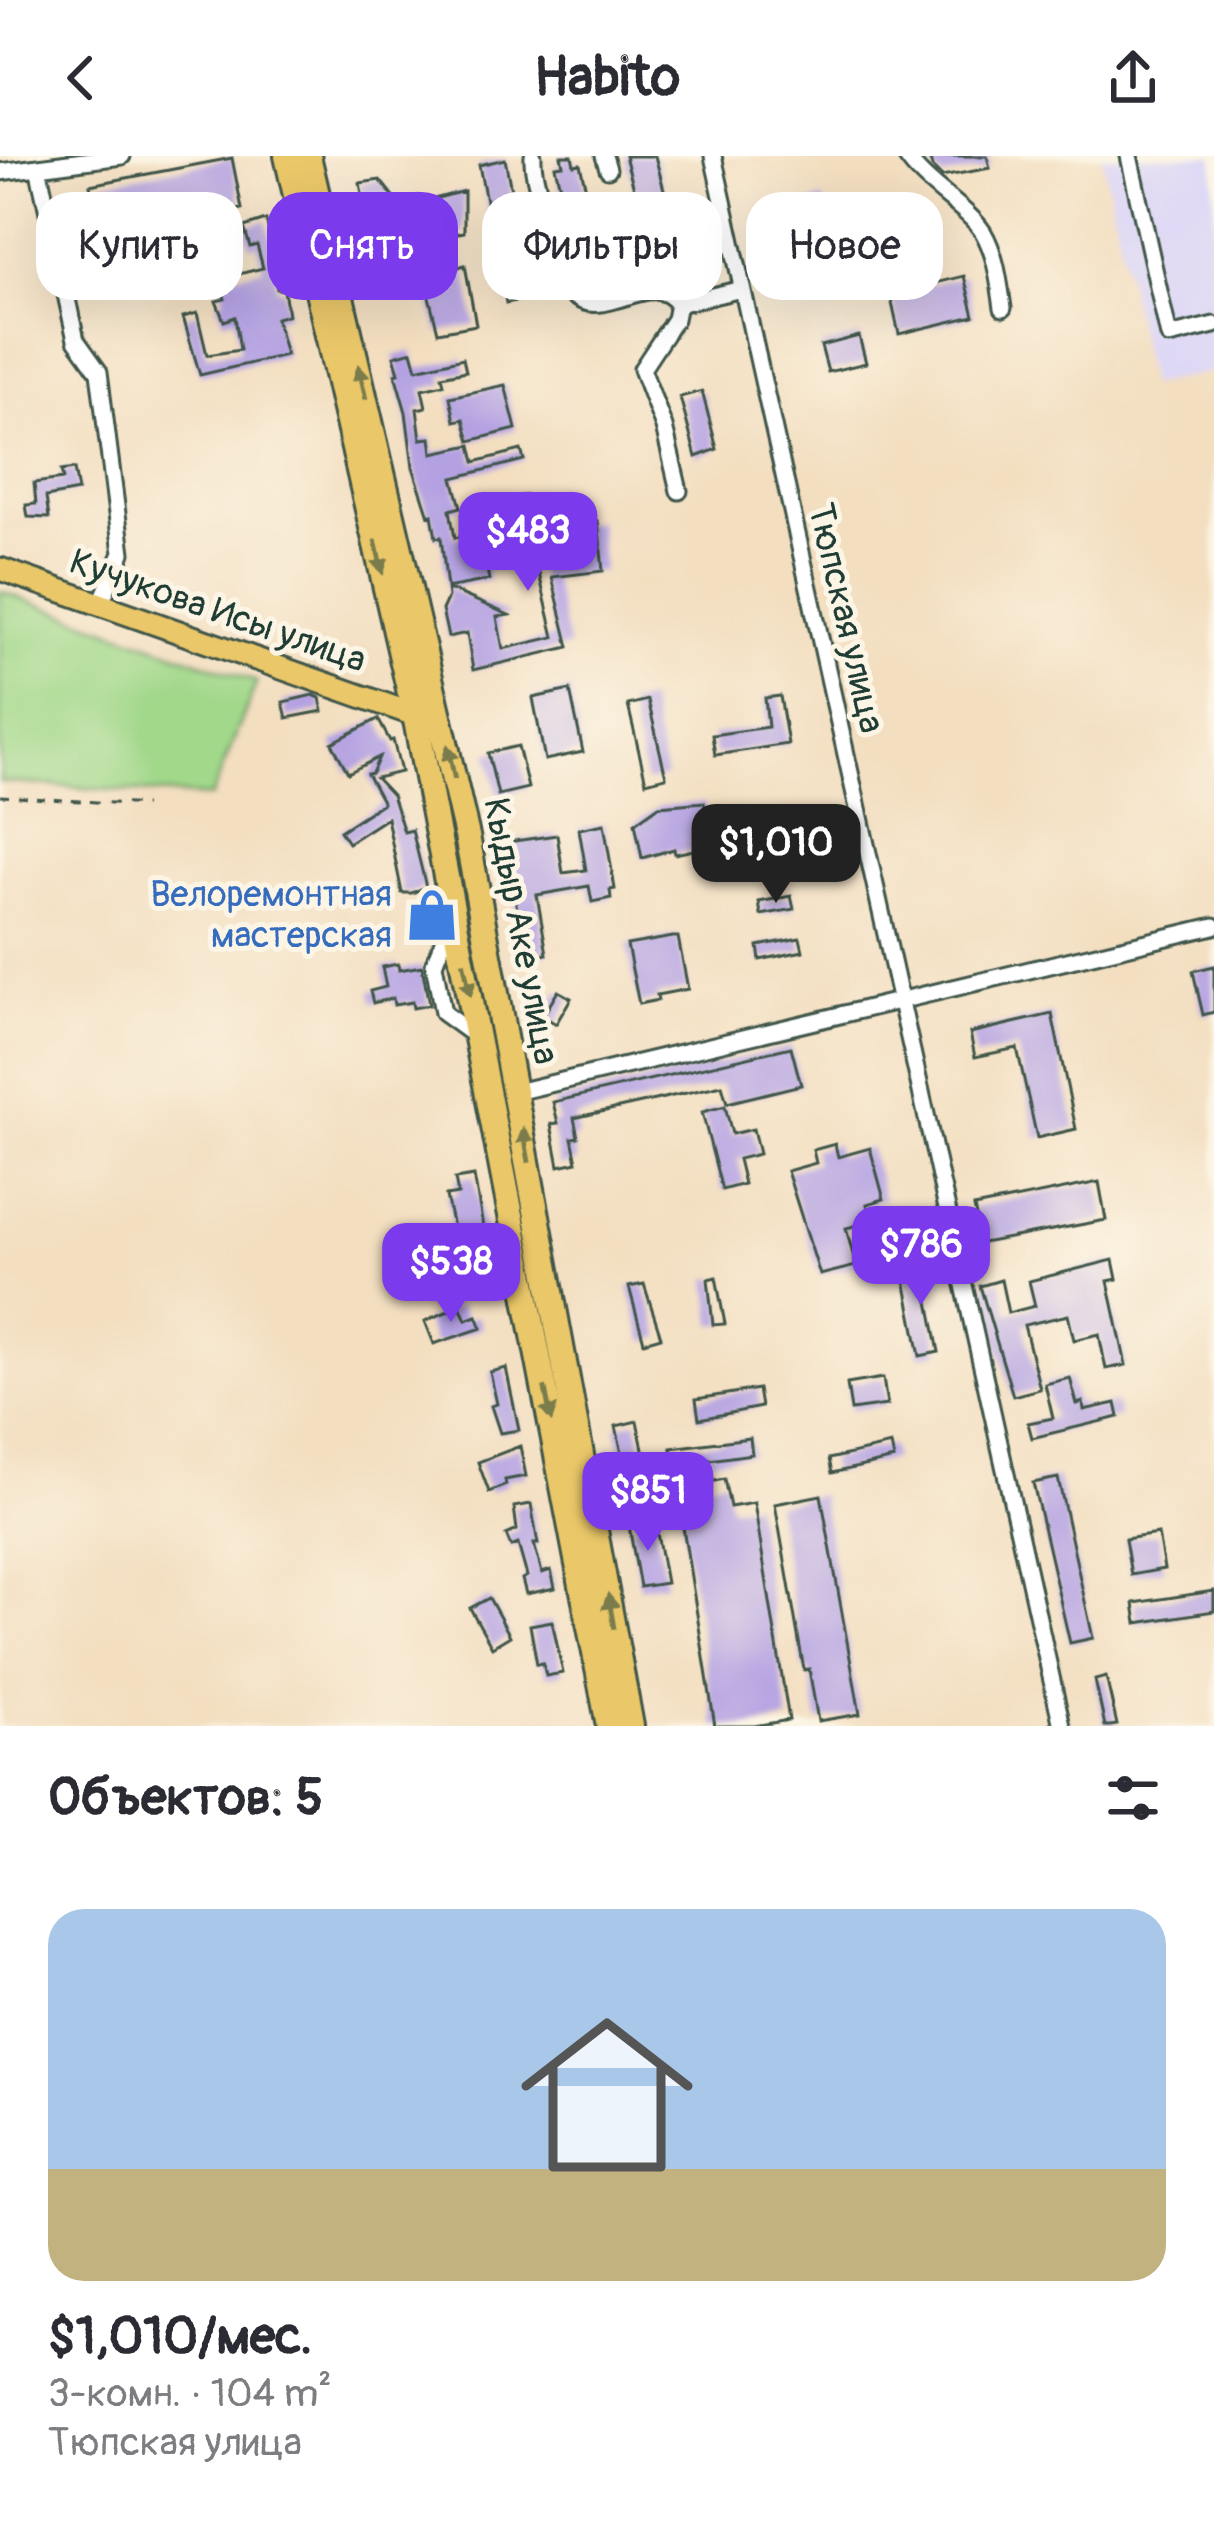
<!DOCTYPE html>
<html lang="ru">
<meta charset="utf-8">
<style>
:root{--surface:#fff;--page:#f2f2f3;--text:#2b2b33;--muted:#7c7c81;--accent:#7c3aed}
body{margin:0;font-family:Pangolin,sans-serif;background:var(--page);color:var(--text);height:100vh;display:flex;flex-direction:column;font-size:45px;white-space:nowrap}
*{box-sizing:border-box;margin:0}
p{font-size:39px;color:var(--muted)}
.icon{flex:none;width:66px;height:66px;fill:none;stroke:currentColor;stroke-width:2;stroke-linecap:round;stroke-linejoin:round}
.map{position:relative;height:1570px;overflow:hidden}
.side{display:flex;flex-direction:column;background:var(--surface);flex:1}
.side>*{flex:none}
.hud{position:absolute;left:36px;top:36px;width:1143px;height:108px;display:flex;gap:24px}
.price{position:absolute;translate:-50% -102px;padding:0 27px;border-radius:24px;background:var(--accent);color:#fff;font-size:39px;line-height:78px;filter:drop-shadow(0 3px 6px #0008)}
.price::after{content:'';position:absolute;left:50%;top:72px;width:36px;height:27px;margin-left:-18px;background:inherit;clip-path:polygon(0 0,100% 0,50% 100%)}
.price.current{background:#222;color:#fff}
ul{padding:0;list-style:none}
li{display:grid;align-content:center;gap:24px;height:636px;padding:0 48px}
li span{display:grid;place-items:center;height:372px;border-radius:36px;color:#555}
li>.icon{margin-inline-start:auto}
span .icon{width:216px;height:216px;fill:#fffc;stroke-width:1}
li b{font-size:51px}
h2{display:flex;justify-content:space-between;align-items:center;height:144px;padding:0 48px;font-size:51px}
.chip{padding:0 42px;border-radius:36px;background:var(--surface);box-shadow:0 12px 48px #0002;font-size:42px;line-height:108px}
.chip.current{background:var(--accent);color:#fff}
header{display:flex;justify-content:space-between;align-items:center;height:156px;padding:0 48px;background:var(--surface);font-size:54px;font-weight:800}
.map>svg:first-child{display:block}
</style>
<header><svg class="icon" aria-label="back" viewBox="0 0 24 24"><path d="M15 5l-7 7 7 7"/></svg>Habito<svg class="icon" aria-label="share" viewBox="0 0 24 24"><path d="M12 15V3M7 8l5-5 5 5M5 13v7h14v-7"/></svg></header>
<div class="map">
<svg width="1214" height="1570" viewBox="0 0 1214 1570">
<rect width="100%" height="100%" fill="#fcf5e5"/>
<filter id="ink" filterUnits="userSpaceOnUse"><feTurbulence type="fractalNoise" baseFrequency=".00833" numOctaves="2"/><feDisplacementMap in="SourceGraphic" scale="24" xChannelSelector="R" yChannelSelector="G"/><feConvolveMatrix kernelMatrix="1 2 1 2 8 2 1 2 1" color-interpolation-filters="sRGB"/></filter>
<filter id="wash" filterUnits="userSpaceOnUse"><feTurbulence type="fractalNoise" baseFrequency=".004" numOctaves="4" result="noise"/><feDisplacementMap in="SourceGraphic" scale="48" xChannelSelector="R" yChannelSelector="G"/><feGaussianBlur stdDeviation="2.7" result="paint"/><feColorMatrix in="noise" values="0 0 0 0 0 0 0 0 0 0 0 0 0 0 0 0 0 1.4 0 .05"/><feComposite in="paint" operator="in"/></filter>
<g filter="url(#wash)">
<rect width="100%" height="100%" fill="#f3dec0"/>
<path fill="#dbd6f7" d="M1102,0H1214V215L1149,229Z"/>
<path fill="#a1d88a" stroke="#608a5f" stroke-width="3" d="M0,435L257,526L211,641L0,626Z"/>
<g id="blocks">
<path fill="#b4a1e2" d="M561,0H572L574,9L580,8L605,115L580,116L555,10L563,9Z
M625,0H655L681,97L671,100L674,111L664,114L660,99L653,101Z
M929,0H987L990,12L942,21L932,11Z
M232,2L242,53L182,64L189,96L167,101L159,69L103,82L90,29Z
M505,3L532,142L506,147L479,9Z
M380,24L396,44L418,40L419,47L464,35V76L438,81L434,66L411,74L420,110L376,115L360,27Z
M824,43L831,72L784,83L777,55Z
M266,64L277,107L273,108L277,133L284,134L288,159L276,162L286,199L200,219L183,161L197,157L207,199L240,194L235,161L224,165L216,145L225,143L219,123L263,112L257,89L250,91L244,71Z
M465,109L476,169L438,176L424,121Z
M964,120L974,160L899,178L890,138Z
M859,180L866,207L828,216L821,190Z
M412,195L417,213L463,202L466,215L442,220L444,228L422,233L426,251L417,253L421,283L431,282L433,297L471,289L475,306L521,294L524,304L453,322L461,351L450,354L455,382L469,379L475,410L486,408L489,424L447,432L441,381L436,382L432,359L429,360L413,311L406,256L395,218L399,217L394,200Z
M505,229L516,273L470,285L464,263L455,265L450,241Z
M702,235L717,293L696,301L680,241Z
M74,313L78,335L46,341L49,362L28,361L26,349L36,348L34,327L63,323L61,315Z
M526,339L529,355L476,367L472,352Z
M538,360L540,371L598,365L603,415L552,421L569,491L473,514L467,477L448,481L442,454L448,441L447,432L509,459L497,461L503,493L554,481L526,363Z
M570,534L583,596L545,604L533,542Z
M313,539L320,542L323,555L287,562L283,546Z
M780,540L788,588L715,599L712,579L768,571L765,542Z
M648,544L666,621L646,626L628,549Z
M378,563L390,585L393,584L401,616L376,622L392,639L404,676L412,674L426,731L412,737H402L387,662L348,687L340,675L383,647L367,618L372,617L379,601L348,617L332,587Z
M518,590L528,632L498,639L488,597Z
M704,646L712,690L675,698L674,693L642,702L635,667L659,650Z
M604,668L615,733L610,734L611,742L592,746L589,730L537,739L547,798L524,802L507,686L557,679L563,717L586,714L579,673Z
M791,740L794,753L761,759L759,746Z
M673,781H678L688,833L657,839L658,844L639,848L627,789Z
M800,782L803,795L760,804L758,790Z
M398,808L399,814L422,810L429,849L413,852L412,846L394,849L393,842L373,847L370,835L386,831L382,811Z
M1214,810V856L1203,859L1193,815Z
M558,835L571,842L556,868L543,860Z
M1052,858L1076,973L1037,982L1017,892L975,901L970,877Z
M791,891L801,929L727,947L722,929L574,962L578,981L572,982L577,1006L559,1010L551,968L558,967L553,946Z
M725,950L732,978L753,973L759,998L738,1003L744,1028L722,1034L702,956Z
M835,988L838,1001L870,992L884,1043L867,1048L871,1066L846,1072L856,1110L820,1119L787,1015L816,1007L813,994Z
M474,1020L485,1082L457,1089L446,1040L458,1038L455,1023Z
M1099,1026L1106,1064L982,1087L974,1051Z
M1113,1104L1117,1123L1108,1125L1126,1209L1106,1213L1099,1178L1074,1184L1068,1159L1024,1169L1040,1233L1013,1240L980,1130L1001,1124L1008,1157L1035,1150L1029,1125Z
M921,1105L939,1196L920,1200L902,1109Z
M716,1121L725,1168L713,1169L708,1123Z
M644,1128L661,1181L644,1186L629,1131Z
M460,1150L466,1164L477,1160L482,1172L434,1188L425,1165Z
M506,1212L519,1274L500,1277L491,1250L497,1248L490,1216Z
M883,1222L887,1249L851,1254L847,1228Z
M1070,1222L1077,1248L1083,1246L1084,1254L1116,1247L1119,1261L1032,1282L1028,1267L1053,1262L1045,1228Z
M758,1233L761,1251L699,1263L696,1243Z
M637,1265L646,1307L625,1311L616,1270Z
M750,1282L752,1298L674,1309L671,1292Z
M891,1289L894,1303L832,1317L829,1303Z
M520,1290L526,1320L505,1324L506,1329L489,1336L478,1306Z
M1058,1322L1093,1482L1070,1487L1033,1327Z
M724,1323L730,1351L754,1347L789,1564L754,1570H715L681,1359L692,1357L687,1331Z
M821,1339L860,1558L818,1565L809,1513L804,1514L775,1348Z
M531,1348L538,1388H534L542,1417L551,1414L555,1432L526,1438L522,1423L527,1420L518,1388L511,1391L506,1379L517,1374L514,1351Z
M655,1366L666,1427L640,1431L629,1370Z
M1158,1378L1164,1413L1131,1419L1125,1383Z
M1214,1435V1455L1137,1467L1134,1447Z
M489,1442L510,1480L492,1491L470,1452Z
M552,1465L563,1517L546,1520L543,1507L537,1508L530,1469Z
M1106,1521L1117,1569L1110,1570H1105L1095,1524Z"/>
</g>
</g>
<g filter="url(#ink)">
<use href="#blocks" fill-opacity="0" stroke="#3f5549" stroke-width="3"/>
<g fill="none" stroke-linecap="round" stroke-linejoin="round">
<g stroke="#3f5549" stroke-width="21">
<path id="minor" d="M533,0C532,17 538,29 541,45C547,77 544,129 582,145C613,158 654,114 678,148L742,133
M604,0L608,13
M713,0L1062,1570
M906,0C926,30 966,50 983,76C996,98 999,126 1003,152
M1129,0L1169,180L1214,169
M38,11L76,184L99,216L122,397L100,449
M0,16L122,0
M678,148L675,163L642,213L664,271L679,335
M452,762L434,808L443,857L479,883
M516,936L1214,770"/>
</g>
<g stroke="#3f5549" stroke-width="27">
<path id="major" d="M0,413L415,559L424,558"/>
</g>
<g stroke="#3f5549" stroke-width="30">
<path id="highway" d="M287,0L415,559L609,1570
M308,0L467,680L631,1570"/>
</g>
<path stroke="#3f5549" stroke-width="3" stroke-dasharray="9 9" stroke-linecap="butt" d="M0,640L145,649"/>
<use href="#minor" stroke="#fff" stroke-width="15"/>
<use href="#major" stroke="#eac769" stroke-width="21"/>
<use href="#highway" stroke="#eac769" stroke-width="24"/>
</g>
<defs><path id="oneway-solid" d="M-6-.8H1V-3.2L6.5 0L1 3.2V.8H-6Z" transform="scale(3)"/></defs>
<g fill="#7a7b4c">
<use href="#oneway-solid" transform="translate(362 226) rotate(-103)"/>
<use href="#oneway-solid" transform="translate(379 401) rotate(77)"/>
<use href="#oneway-solid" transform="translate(451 606) rotate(-102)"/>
<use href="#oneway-solid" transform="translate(467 823) rotate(78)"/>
<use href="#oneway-solid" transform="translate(526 989) rotate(-100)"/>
<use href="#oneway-solid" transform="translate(548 1248) rotate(79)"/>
<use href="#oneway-solid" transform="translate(611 1455) rotate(-100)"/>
</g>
</g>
<defs>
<g id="shop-bare" transform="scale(4.14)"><path d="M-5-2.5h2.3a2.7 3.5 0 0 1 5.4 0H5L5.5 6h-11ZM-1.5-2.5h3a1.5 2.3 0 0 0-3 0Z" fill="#3f7fe0" stroke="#fcf5e5" stroke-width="2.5" paint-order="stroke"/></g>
</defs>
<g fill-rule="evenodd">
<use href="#shop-bare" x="432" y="759"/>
</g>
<g text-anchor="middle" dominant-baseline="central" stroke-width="10" stroke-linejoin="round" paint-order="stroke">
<g font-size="36" fill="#1f3d34" stroke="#fcf5e5">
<text transform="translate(218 455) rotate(19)">Кучукова Исы улица</text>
<text transform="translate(846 462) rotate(77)">Тюпская улица</text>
<text transform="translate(521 775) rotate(79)">Кыдыр Аке улица</text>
</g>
<g font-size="36" fill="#366cbe" stroke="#fcf5e5" text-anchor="end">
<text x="392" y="738">Велоремонтная<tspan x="392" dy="41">мастерская</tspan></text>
</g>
</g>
</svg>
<b class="price" style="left:528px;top:438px">$483</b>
<b class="price current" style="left:776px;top:750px">$1,010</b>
<b class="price" style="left:921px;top:1152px">$786</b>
<b class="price" style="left:451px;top:1169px">$538</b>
<b class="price" style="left:648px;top:1398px">$851</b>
<div class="hud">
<a class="chip">Купить</a>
<a class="chip current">Снять</a>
<a class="chip">Фильтры</a>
<a class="chip">Новое</a>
</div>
</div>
<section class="side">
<h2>Объектов: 5<svg class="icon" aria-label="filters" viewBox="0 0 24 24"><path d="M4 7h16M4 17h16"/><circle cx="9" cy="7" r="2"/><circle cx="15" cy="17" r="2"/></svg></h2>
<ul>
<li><span style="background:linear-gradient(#a9c7e8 70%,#c2b280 0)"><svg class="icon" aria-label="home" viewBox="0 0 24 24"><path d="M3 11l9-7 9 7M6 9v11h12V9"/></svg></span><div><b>$1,010/мес.</b><p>3-комн. · 104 m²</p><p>Тюпская улица</p></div></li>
</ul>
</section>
